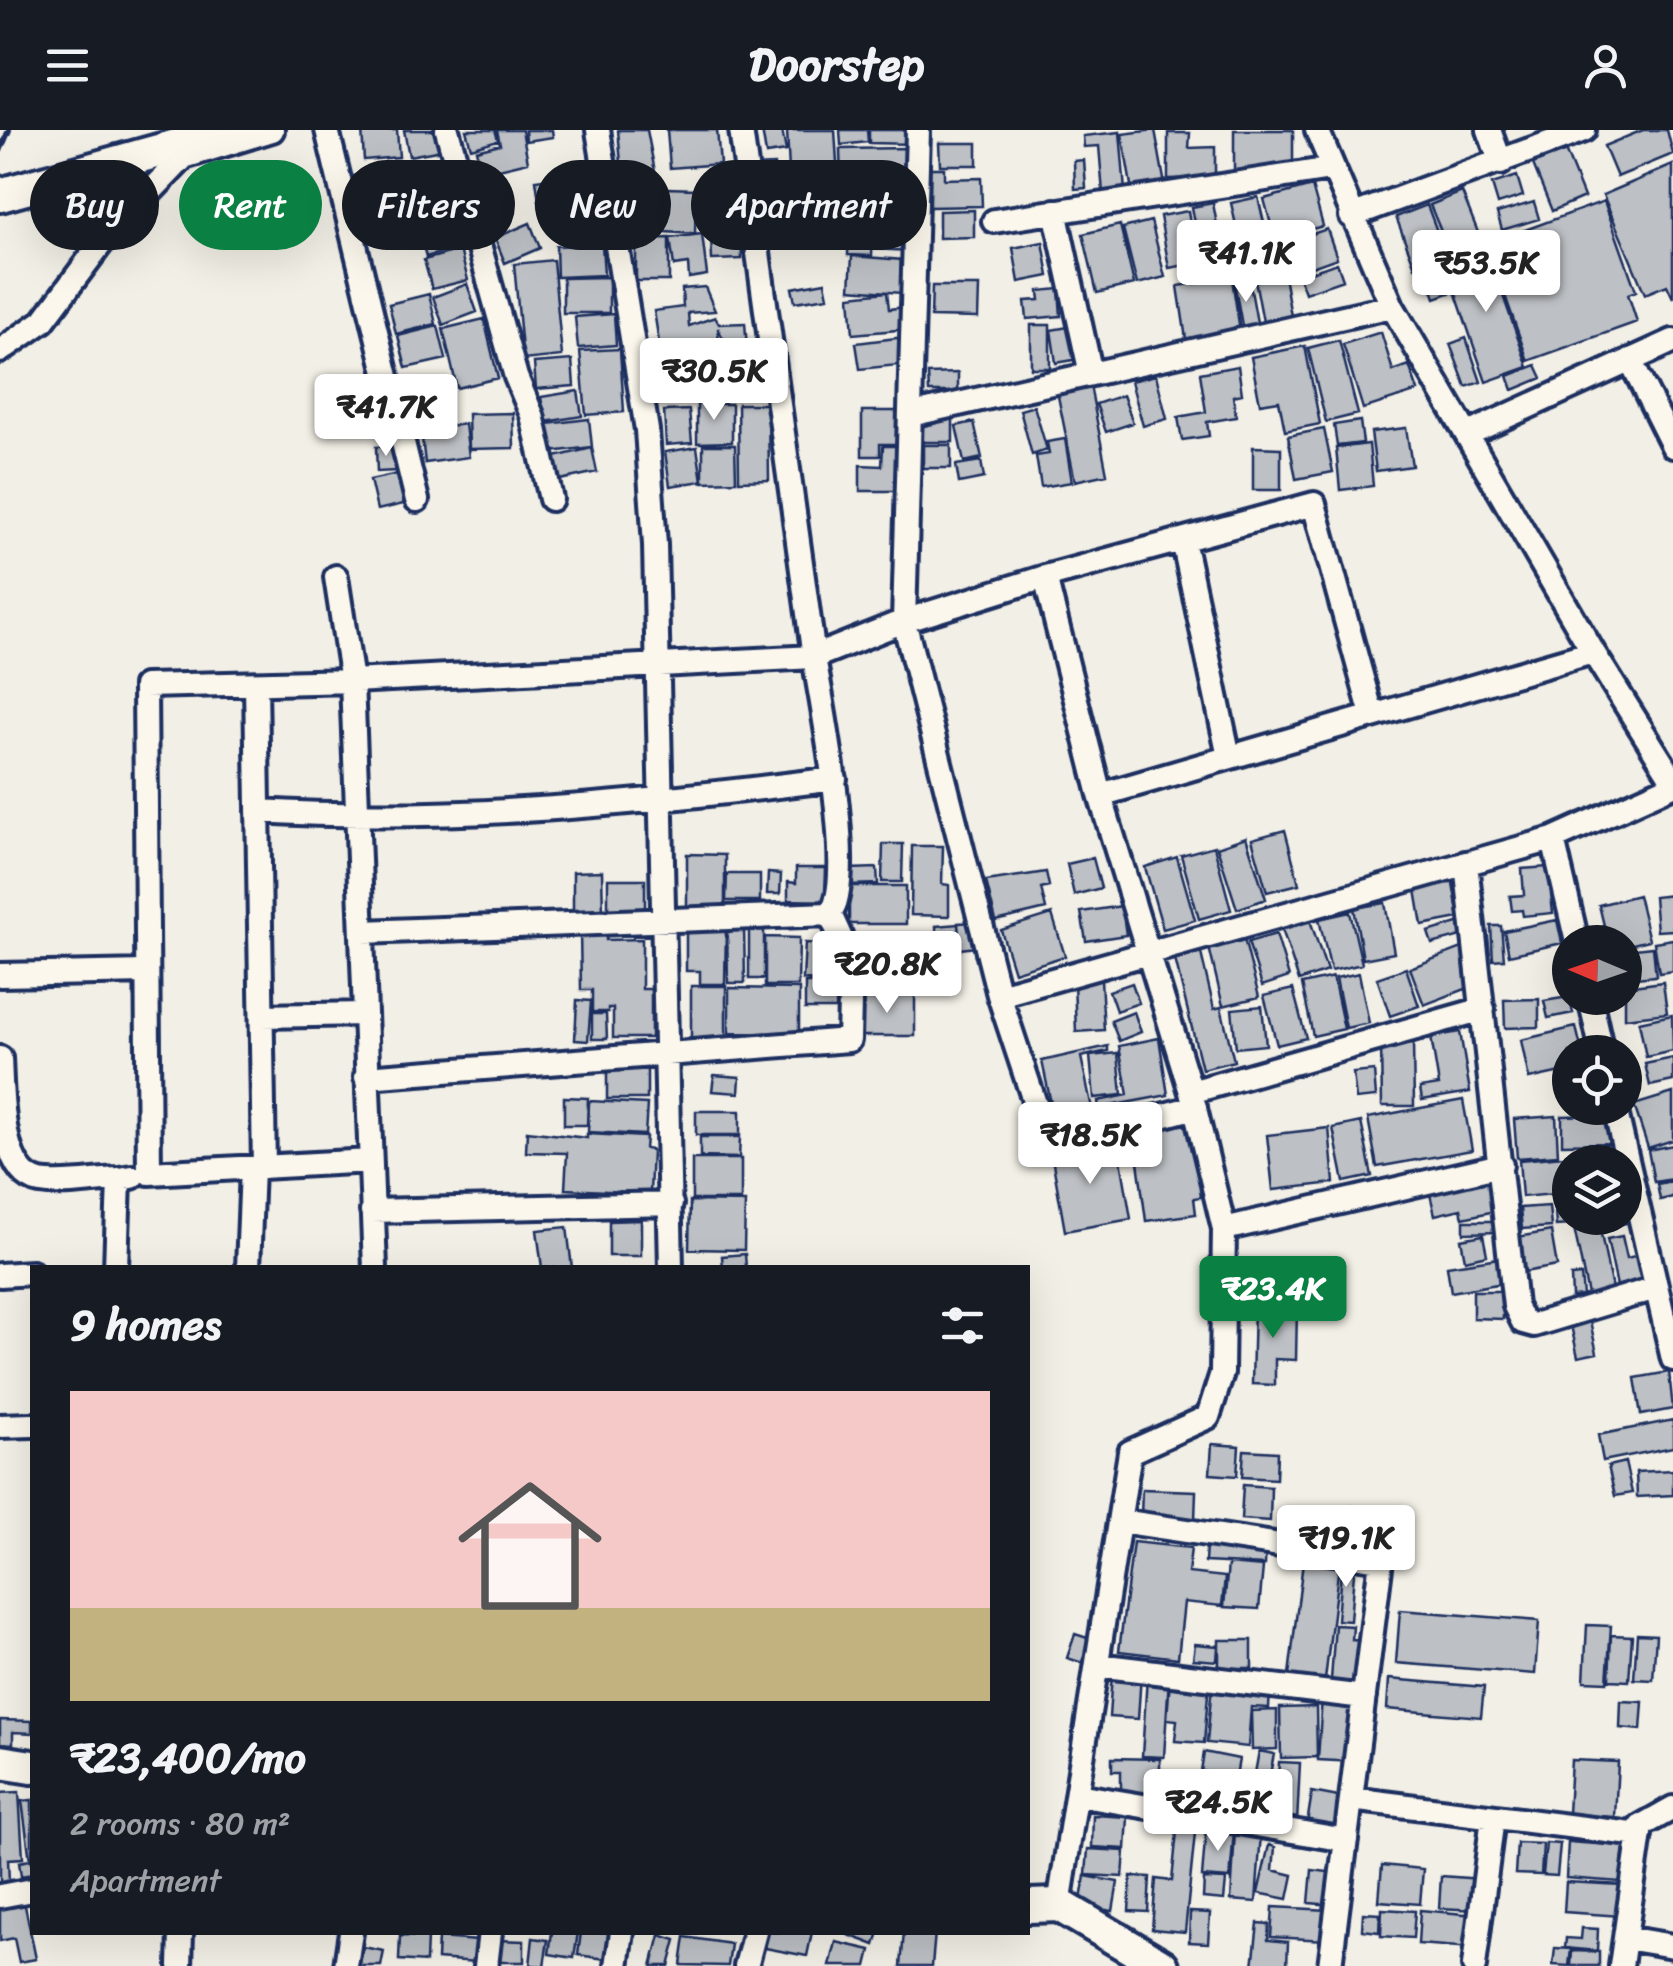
<!DOCTYPE html>
<meta charset="utf-8">
<style>
:root{--surface:#171b24;--page:#242831;--text:#f1f3f6;--muted:#9ea1a6;--accent:#0b8043}
body{margin:0;font-family:Sriracha,sans-serif;background:var(--page);color:var(--text);height:100vh;display:flex;flex-direction:column;font-size:38px;white-space:nowrap}
*{box-sizing:border-box;margin:0}
p{font-size:32px;color:var(--muted)}
.icon{flex:none;width:55px;height:55px;fill:none;stroke:currentColor;stroke-width:2;stroke-linecap:round;stroke-linejoin:round}
.map{position:relative;flex:1;overflow:hidden}
.sheet{position:absolute;left:30px;top:1135px;width:1000px;height:670px;display:flex;flex-direction:column;background:var(--surface);border-radius:0px;box-shadow:0 10px 40px #0002}
.sheet>*{flex:none}
.guide{position:absolute;left:30px;top:30px;width:1000px;height:90px;display:flex;gap:20px}
.needle{width:65px;rotate:272deg}
.controls{position:absolute;left:1552px;top:795px;display:grid;gap:20px}
.controls a{display:grid;place-items:center;width:90px;height:90px;border-radius:50%;background:var(--surface);box-shadow:0 10px 40px #0002;font-size:50px}
.price{position:absolute;translate:-50% -85px;padding:0 22px;border-radius:10px;background:#fff;color:#222;font-size:32px;line-height:65px;filter:drop-shadow(0 2px 5px #0008)}
.price::after{content:'';position:absolute;left:50%;top:60px;width:30px;height:22px;margin-left:-15px;background:inherit;clip-path:polygon(0 0,100% 0,50% 100%)}
.price.current{background:var(--accent);color:#fff}
ul{padding:0;list-style:none}
li{display:grid;align-content:center;gap:20px;height:530px;padding:0 40px}
li span{display:grid;place-items:center;height:310px;border-radius:0px;color:#555}
li>.icon{margin-inline-start:auto}
span .icon{width:180px;height:180px;fill:#fffc;stroke-width:1}
li b{font-size:42px}
h2{display:flex;justify-content:space-between;align-items:center;height:120px;padding:0 40px;font-size:42px}
.chip{padding:0 35px;border-radius:45px;background:var(--surface);box-shadow:0 10px 40px #0002;font-size:35px;line-height:90px}
.chip.current{background:var(--accent);color:#fff}
header{display:flex;justify-content:space-between;align-items:center;height:130px;padding:0 40px;background:var(--surface);font-size:45px;font-weight:700}
.map>svg:first-child{display:block}
</style>
<header><svg class="icon" aria-label="menu" viewBox="0 0 24 24"><path d="M4 6h16M4 12h16M4 18h16"/></svg>Doorstep<svg class="icon" aria-label="person" viewBox="0 0 24 24"><circle cx="12" cy="8" r="4"/><path d="M4 21q1-7 8-7t8 7"/></svg></header>
<div class="map">
<svg width="1673" height="1836" viewBox="0 0 1673 1836">
<rect width="100%" height="100%" fill="#f2efe6"/>
<filter id="ink" filterUnits="userSpaceOnUse"><feTurbulence type="fractalNoise" baseFrequency=".01" numOctaves="2"/><feDisplacementMap in="SourceGraphic" scale="20" xChannelSelector="R" yChannelSelector="G"/><feConvolveMatrix kernelMatrix="1 2 1 2 8 2 1 2 1" color-interpolation-filters="sRGB"/></filter>
<g filter="url(#ink)">
<path fill="#bdc0c4" stroke="#1b2f5e" stroke-width="2.5" d="M362,0H397L399,27L364,30Z
M404,0H438L442,20L409,26Z
M466,0H495L498,10L471,18Z
M497,0H522L528,32L482,43L476,20L500,14Z
M525,0H552L553,7L526,11Z
M618,0H647L655,42L622,45Z
M667,0H717L720,34L670,38Z
M762,0H782L786,21L766,24Z
M787,0H835L841,99L792,102Z
M840,0H867L868,12L841,15Z
M869,0H913V14L869,13Z
M1155,0L1165,55L1132,61L1122,4Z
M1234,0H1293V41H1234Z
M1643,0H1667L1673,24L1617,47L1604,16Z
M1120,2L1125,61L1103,63L1099,16L1084,17L1083,6Z
M1168,3H1190L1189,18L1215,17V48L1168,49Z
M939,13H977V35H940Z
M909,18L910,51L841,53L840,19Z
M1565,20L1584,67L1552,81L1533,34Z
M444,26L450,54L360,74L354,46Z
M1084,30L1086,58L1075,59L1074,31Z
M774,35V61L751,62L750,36Z
M1673,35V168L1667,155L1645,164L1603,65Z
M592,38L596,68L569,71L565,42Z
M930,38H944V49L981,48L982,76L930,77Z
M563,46L568,74L540,78L536,50Z
M1517,46L1523,66L1498,74L1492,54Z
M732,51L736,99L703,102L699,54Z
M911,53V85H876V54Z
M1312,56L1323,96L1275,109L1264,69Z
M449,58L457,84L418,96L410,70Z
M666,58L696,59L695,104L665,102Z
M875,59L876,90L846,92L844,61Z
M635,62H661V103H635Z
M1462,62L1481,110L1450,123L1430,75Z
M1258,67L1267,106L1272,105L1276,124L1244,131L1231,73Z
M1604,71L1636,161L1628,164L1637,192L1528,231L1487,114Z
M1534,72L1539,89L1502,100L1497,83Z
M1213,73L1219,106L1235,102L1241,134L1204,141L1192,77Z
M596,74L600,104L558,109L555,79Z
M1427,75L1446,125L1415,137L1396,87Z
M974,80V107L939,108V81Z
M1188,81L1197,133L1169,138L1160,86Z
M459,90L467,115L426,127L419,102Z
M1151,91L1165,147L1137,154L1123,98Z
M875,92L912,94L910,121L874,119Z
M530,93L540,118L505,133L495,108Z
M849,95L873,96L872,126L848,125Z
M1120,95L1134,154L1097,163L1083,104Z
M1327,99L1337,128L1298,142L1288,112Z
M702,104L707,145L689,148L688,134L674,136L670,108Z
M741,104L742,129L712,130L711,105Z
M669,108V151H636V109Z
M1043,112L1049,146L1019,152L1013,118Z
M602,114L604,145L557,147L556,116Z
M1486,117L1528,237L1486,252L1445,132Z
M460,120L468,150L432,159L424,130Z
M852,126L903,130L901,163L850,159Z
M1281,128L1292,192L1264,197L1252,134Z
M553,130L562,226L523,230L514,134Z
M1337,133L1343,150L1305,163L1299,146Z
M1443,136L1452,162L1435,168L1426,142Z
M1231,142L1240,201L1186,209L1178,156L1211,151L1210,145Z
M609,147V183H563V148Z
M1249,149L1258,198L1243,201L1234,151Z
M825,152L828,167L795,172L792,158Z
M467,154L477,182L443,195L433,167Z
M932,156H979L978,188L931,187Z
M705,157L715,181L688,183L689,196L715,187L719,194L745,193L750,254L728,255L725,213L718,198L720,233L711,213L691,222L697,235L723,234L724,255L678,258L677,243L664,244L654,181L683,177L682,159Z
M1059,159L1061,186L1027,189L1025,171L1040,170L1039,161Z
M887,162L889,179L905,177L908,199L853,204L850,166Z
M429,164L436,194L396,204L389,174Z
M614,184L616,215L578,218L575,187Z
M484,189L498,248L457,258L443,199Z
M1031,195H1050V238H1031Z
M438,196L446,229L406,238L398,206Z
M1074,196L1079,229L1056,233L1051,200Z
M1381,202L1393,241L1409,235L1418,261L1363,279L1343,214Z
M905,207L908,234L860,239L856,213Z
M1466,208L1481,252L1466,257L1450,214Z
M1339,210L1358,284L1326,292L1308,218Z
M1305,216L1320,294L1285,301L1279,271L1260,274L1251,227Z
M620,219L624,282L586,285L580,221Z
M572,230L574,256L536,259L534,233Z
M1536,235L1542,248L1513,260L1508,246Z
M1238,236L1242,264L1233,266L1236,287L1207,292L1209,306L1182,310L1178,287L1206,282L1200,243Z
M958,243V262H929L928,244Z
M1156,245L1167,289L1143,296L1131,251Z
M1090,255L1107,344L1075,351L1057,261Z
M578,261L582,286L545,292L541,267Z
M1123,265L1133,293L1106,302L1096,274Z
M697,274H732V312L697,313Z
M738,274H768L769,350L739,351Z
M1034,276L1047,320L1032,325L1020,280Z
M689,280L692,313L666,315L664,281Z
M862,281H897V314H880V326H862Z
M513,283L514,318L469,319L468,284Z
M953,286V312H920L919,287Z
M589,289L592,317L550,322L547,294Z
M1360,291L1363,313L1337,316L1334,295Z
M974,292L982,328L964,332L956,296Z
M465,294L469,327L425,333L421,300Z
M1406,298L1412,336L1376,341L1371,302Z
M1324,299L1333,342L1296,349L1288,306Z
M1065,309L1072,352L1041,357L1036,326L1049,324L1047,312Z
M1369,314L1373,356L1340,360L1336,318Z
M703,315H735L736,351L703,352Z
M923,315H951V338H923Z
M396,316V341L377,342L376,317Z
M883,316H901V361H860V335L882,336Z
M697,317L702,351L670,356L665,322Z
M1253,317L1281,318V360H1253Z
M592,318L597,342L560,350L555,327Z
M981,331L984,348L959,353L956,335Z
M402,343L408,373L377,380L370,350Z
M1285,700L1299,754L1267,762L1252,709Z
M1246,707L1266,769L1237,779L1217,717Z
M883,714H903L902,752H882Z
M912,716H943L942,754L949,755V786L911,785Z
M1214,716L1231,780L1199,789L1181,725Z
M687,724L725,725V779H687Z
M1177,727L1195,790L1163,799L1145,737Z
M1093,728L1101,758L1074,765L1067,734Z
M1548,737L1553,783L1523,786L1522,780L1512,781L1510,766L1524,765L1522,739Z
M796,738H826L825,771L788,770V752L796,753Z
M877,738L878,754L849,755V739Z
M602,741L603,784H573V742Z
M1046,742L1049,756L1041,758L1046,779L996,791L986,751Z
M768,743L781,744L780,764H767Z
M727,744H760V771H726Z
M1452,747L1459,788L1422,795L1415,754Z
M608,749H645V785H608Z
M849,756H906V794H849Z
M1638,765L1649,810L1625,816V812H1608L1599,775Z
M1673,765V800L1657,801L1654,767Z
M1385,773L1394,823L1363,829L1354,778Z
M1122,776L1126,805L1086,811L1081,782Z
M1350,782L1362,834L1331,841L1319,789Z
M1052,784L1065,826L1014,842L1001,800Z
M1308,784L1327,841L1299,851L1280,793Z
M1557,790L1562,813L1509,825L1504,801Z
M974,792L976,817L960,819L958,793Z
M1461,792L1465,805L1432,814L1428,802Z
M749,793H764V849H749Z
M958,794L960,821L938,823L936,796Z
M686,795L726,796L725,854H700V841H686Z
M727,795H744L745,853H728Z
M1491,796H1501L1504,829L1493,830Z
M580,800H606V810L642,809V859H651V908H613V878H608V882H592V860H581Z
M1276,804L1289,847L1262,856L1248,812Z
M1243,805L1259,867L1223,876L1208,813Z
M765,807L799,808L798,856H765Z
M1673,809V841L1659,843L1654,812Z
M805,813L839,815L837,852L803,850Z
M1653,817L1656,846L1625,849V820Z
M1462,818L1476,855L1424,875L1410,838Z
M1200,819L1214,879L1221,877L1234,931L1202,939L1174,825Z
M899,824H911L912,859L864,860L863,828H899Z
M1406,838L1419,876L1390,886L1377,848Z
M1359,843L1369,893L1346,898L1336,848Z
M1333,847L1344,899L1313,906L1302,854Z
M1101,850L1104,900L1076,902L1074,852Z
M1663,852L1667,883L1625,888V857Z
M805,853H839L838,879H805Z
M1132,853L1139,873L1116,881L1109,861Z
M691,856H726V910H691Z
M729,858L799,859V904L729,903Z
M1293,859L1306,908L1277,915L1264,866Z
M859,865H915V906H858Z
M1569,867L1573,883L1548,888L1544,871Z
M1539,869V897L1505,898L1504,870Z
M577,870L591,871L588,911L575,910Z
M1262,876L1266,915L1236,918L1232,879Z
M1134,882L1141,902L1119,911L1111,891Z
M592,884H606L607,909H592Z
M1672,885L1673,921L1646,927L1639,892Z
M1576,897L1582,922H1570V940L1529,949L1521,910Z
M1460,902L1470,962L1422,970L1420,958L1439,955L1431,907Z
M1159,908L1168,965L1099,978L1098,971L1128,965L1119,916Z
M1413,912L1414,976H1382L1381,913Z
M1108,916V921L1081,927L1093,983L1055,992L1042,931Z
M1118,923L1122,965L1094,968L1090,926Z
M1673,928V951L1650,956L1645,934Z
M607,934H647V969H607Z
M1374,941L1376,967L1356,969L1353,943Z
M714,945L740,947L739,963L712,961Z
M1673,963V1010L1648,1018L1634,975Z
M564,967L588,968L587,995H564Z
M1463,970L1472,1020L1377,1037L1368,988Z
M589,971L647,974L645,1005L588,1002Z
M1594,978H1608L1609,1013L1562,1014V986L1594,985Z
M696,981H740V1005H696Z
M1556,986L1558,1025L1517,1028L1514,989Z
M1191,991L1201,1067L1194,1068L1196,1084L1146,1091L1137,1024L1147,1023L1143,998Z
M1361,992L1372,1046L1344,1052L1333,998Z
M1329,998L1334,1053L1273,1060L1267,1005Z
M527,1001L587,1008V1004L646,1007L645,1019L652,1020L650,1063L565,1059L567,1023L526,1022Z
M700,1007H740L739,1028L700,1027Z
M1106,1013L1108,1026L1120,1024L1131,1089L1065,1101L1051,1022Z
M1615,1013L1619,1032H1570V1041L1566,1024Z
M1673,1015V1049L1654,1052L1648,1020Z
M1564,1026L1570,1095L1556,1096L1554,1064L1522,1067L1519,1030Z
M692,1029H741V1070H692Z
M1488,1047L1495,1081L1463,1088L1461,1079L1435,1085L1429,1060Z
M1673,1051V1067L1660,1070L1657,1054Z
M690,1071L745,1072L744,1120L689,1119Z
M1549,1076L1551,1097L1522,1099L1520,1078Z
M1628,1081L1630,1092L1600,1099L1612,1159L1588,1165L1573,1093L1625,1088Z
M641,1090V1126H609V1091Z
M1464,1091H1499V1102L1464,1103Z
M567,1097L572,1138H542L537,1100Z
M1551,1101L1557,1136L1524,1142L1518,1107Z
M1483,1105L1487,1125L1465,1130L1461,1109Z
M1622,1106L1627,1128L1646,1123L1651,1148L1617,1156L1607,1109Z
M745,1124L746,1138H723L722,1126Z
M1499,1128L1503,1153L1451,1162L1447,1136Z
M1581,1145L1583,1166L1572,1167L1571,1146Z
M1473,1161H1503V1189L1473,1188Z
M1254,1176L1297,1177L1296,1230L1275,1229V1255L1252,1254Z
M1589,1187L1597,1223L1578,1227L1570,1191Z
M1669,1242L1673,1279L1641,1285L1635,1248Z
M1673,1290V1317L1603,1331L1598,1305Z
M1212,1314L1239,1316L1237,1346L1210,1344Z
M1244,1320L1277,1322L1276,1349L1242,1347Z
M1625,1332L1632,1363L1615,1366L1608,1336Z
M1673,1340V1365L1637,1367L1636,1342Z
M1243,1355L1271,1357L1270,1391L1241,1389Z
M1142,1359L1196,1361L1195,1390L1141,1387Z
M1351,1376L1380,1378L1378,1416L1348,1415Z
M1133,1412L1191,1418L1188,1443L1225,1447L1222,1476L1184,1472L1178,1528L1119,1521Z
M1206,1414L1266,1417L1265,1435L1205,1432Z
M1322,1424L1340,1426L1325,1550L1289,1545L1303,1432L1321,1434Z
M1342,1429L1355,1430L1350,1491L1337,1490Z
M1228,1434L1263,1437L1259,1479L1224,1477Z
M1400,1480L1539,1491L1535,1544L1396,1533Z
M1335,1495L1353,1496L1352,1510L1365,1511L1362,1553L1331,1550Z
M1587,1495L1611,1496L1607,1552L1584,1551Z
M1075,1504L1094,1510L1086,1534L1067,1528Z
M1637,1504L1656,1505L1653,1550L1634,1549Z
M1611,1505L1632,1506L1629,1551L1609,1550Z
M1219,1510H1252V1538H1219Z
M1195,1514L1218,1516L1217,1531L1193,1529Z
M1112,1543L1141,1544L1138,1589L1109,1587Z
M1147,1546L1169,1547L1164,1627L1142,1626Z
M1170,1549L1209,1551L1204,1613L1175,1611L1177,1590L1167,1589Z
M1389,1549L1484,1557L1481,1587L1387,1579Z
M1212,1554L1270,1559L1269,1578L1251,1577L1248,1617L1207,1613Z
M1322,1567L1359,1569L1355,1632L1318,1630Z
M1621,1571L1643,1572L1641,1600L1620,1598Z
M1316,1577L1317,1627L1281,1628L1280,1578Z
M1277,1580V1619L1252,1620L1251,1581Z
M0,1590L32,1591V1603L13,1602V1614L0,1613Z
M1259,1621L1274,1624L1261,1691L1247,1688Z
M1204,1622L1239,1629L1230,1681L1211,1677L1217,1644L1201,1641Z
M1112,1628L1160,1629V1668H1121V1641H1112Z
M1571,1630L1618,1632L1615,1687L1568,1684Z
M1279,1632L1300,1633L1297,1693L1275,1691Z
M1193,1643L1208,1645L1205,1678L1190,1676Z
M19,1662L23,1728L8,1729L9,1752L0,1753V1663Z
M1312,1662L1344,1668L1339,1699L1307,1694Z
M32,1670V1744L21,1746L19,1732L30,1730L22,1671Z
M1093,1685L1128,1687L1126,1719L1092,1717Z
M1178,1691L1196,1693L1185,1802L1152,1799L1156,1749L1172,1751Z
M1206,1698L1234,1700L1230,1749L1202,1747Z
M1235,1701L1261,1703L1256,1772L1231,1770Z
M1568,1712L1624,1716L1621,1752L1566,1748Z
M1517,1713L1543,1714L1541,1745L1515,1744Z
M1546,1713L1560,1714L1557,1746L1543,1745Z
M1269,1715L1275,1717L1273,1740L1293,1745L1288,1769L1258,1763Z
M1088,1719L1125,1721L1123,1747L1086,1745Z
M1382,1735L1423,1739L1420,1774L1379,1771Z
M1312,1740L1336,1743L1333,1775L1309,1773Z
M1085,1746L1118,1752L1113,1781L1080,1776Z
M1131,1746L1150,1747L1148,1782L1129,1781Z
M1441,1746L1481,1749L1478,1780L1439,1778Z
M1204,1749L1226,1750L1224,1770L1203,1768Z
M1566,1752L1623,1755L1621,1786L1564,1782Z
M23,1766L36,1829L19,1832L14,1808L0,1811V1770Z
M1273,1777L1329,1780L1326,1810L1271,1807Z
M1382,1779L1415,1781L1413,1808L1381,1806Z
M1420,1780L1475,1785L1472,1818L1418,1814Z
M1190,1782L1210,1783L1208,1813L1189,1812Z
M1363,1783L1380,1784L1379,1802L1362,1800Z
M1258,1793L1269,1794L1268,1810L1288,1812L1287,1836H1253Z
M1582,1798L1598,1799L1597,1821L1565,1818L1566,1808L1581,1809Z
M552,1802H578L574,1828L549,1824Z
M581,1802H609L606,1829L578,1825Z
M763,1802H812L807,1826L760,1817Z
M841,1802H879L875,1815Z
M904,1802H935L932,1836H901Z
M660,1805L676,1810L669,1836H652Z
M400,1806L427,1807L426,1832L399,1830Z
M685,1807L731,1814L728,1836L681,1835Z
M438,1808L478,1811L477,1832L437,1829Z
M533,1808L548,1810L544,1836L530,1835Z
M497,1810L524,1811V1832H497Z
M836,1812L871,1820L867,1836H830Z
M363,1817L384,1821L381,1836H359Z
M1555,1818L1571,1819L1569,1836L1553,1835Z
M1572,1821L1599,1822V1836H1571Z"/>
<g fill="none" stroke-linecap="round" stroke-linejoin="round">
<g stroke="#1b2f5e" stroke-width="30">
<path id="street" d="M327,0L417,370
M447,0L516,247L532,285L551,369
M598,0L647,300L655,415L671,1138
M741,0L814,527L904,491L1045,447
M918,0L904,491L999,865L1049,1016L1195,977
M1317,0L1392,176L1593,522L1673,650
M1489,0L1501,33
M1055,81L1091,244
M1351,86L1584,0
M994,91L1331,39
M0,221L43,191L103,111L184,27L272,0
M1630,230L1673,316
M910,285L1392,176
M1468,304L1673,211
M1183,410L1229,627
M336,447L352,551L145,556L149,1043L370,1031
M256,554L264,1037
M1100,665L1045,447L1314,374L1372,585
M258,681C451,693 644,673 835,649
M1553,709L1577,812
M1466,733L1515,1176L1523,1192L1534,1195L1656,1158
M363,802L830,784C857,750 822,574 814,527L352,551L375,1138
M0,845L147,842
M999,865L1553,709L1673,655
M1590,868L1602,922
M262,886L364,884
M0,928C2,965 0,1044 40,1052C64,1056 94,1050 119,1049
M366,947L849,910L851,830L830,784
M1191,962L1483,879
M1615,978L1673,1229
M372,1081L671,1074
M1224,1099L1501,1035
M116,1138L119,1049L132,1047
M248,1138L252,1038
M0,1145L32,1143
M0,1296L32,1295
M1120,1391L1381,1430L1330,1836
M1097,1535L1364,1567
M1077,1665L1346,1710
M1351,1669L1640,1705
M0,1766L32,1760
M1059,1775L1130,1322L1208,1287L1222,1243L1224,1099L1191,962L1100,665L1593,522
M1625,1808L1673,1816
M180,1836L181,1802
M346,1836L351,1802
M486,1836L490,1802
M617,1836L622,1802
M746,1836L755,1802
M1474,1836L1493,1687
M1621,1836L1641,1696L1673,1678"/>
</g>
<g stroke="#1b2f5e" stroke-width="40">
<path id="secondary" d="M0,65L234,0
M0,1632L32,1637
M1028,1776L1059,1775L1162,1836"/>
</g>
<use href="#street" stroke="#fbf7ec" stroke-width="22"/>
<use href="#secondary" stroke="#fbf7ec" stroke-width="32"/>
<path stroke="#1b2f5e" stroke-width="6" d="M0,21L9,0"/>
</g>
</g>
</svg>
<div class="controls">
<a><svg class="needle" viewBox="-14 -14 28 28"><path d="M0-13l5 13h-10z" fill="#e53935"/><path d="M0 13l5-13h-10z" fill="#9ea1a6"/></svg></a>
<a><svg class="icon" aria-label="locate" viewBox="0 0 24 24"><circle cx="12" cy="12" r="6"/><path d="M12 2v4M12 18v4M2 12h4M18 12h4"/></svg></a>
<a><svg class="icon" aria-label="layers" viewBox="0 0 24 24"><path d="M12 4l9 5-9 5-9-5zM3 14l9 5 9-5"/></svg></a>
</div>
<b class="price" style="left:1246px;top:175px">₹41.1K</b>
<b class="price" style="left:1486px;top:185px">₹53.5K</b>
<b class="price" style="left:714px;top:293px">₹30.5K</b>
<b class="price" style="left:386px;top:329px">₹41.7K</b>
<b class="price" style="left:887px;top:886px">₹20.8K</b>
<b class="price" style="left:1090px;top:1057px">₹18.5K</b>
<b class="price current" style="left:1273px;top:1211px">₹23.4K</b>
<b class="price" style="left:1346px;top:1460px">₹19.1K</b>
<b class="price" style="left:1218px;top:1724px">₹24.5K</b>
<div class="guide">
<a class="chip">Buy</a>
<a class="chip current">Rent</a>
<a class="chip">Filters</a>
<a class="chip">New</a>
<a class="chip">Apartment</a>
</div>
<section class="sheet">
<h2>9 homes<svg class="icon" aria-label="filters" viewBox="0 0 24 24"><path d="M4 7h16M4 17h16"/><circle cx="9" cy="7" r="2"/><circle cx="15" cy="17" r="2"/></svg></h2>
<ul>
<li><span style="background:linear-gradient(#f6c9c9 70%,#c2b280 0)"><svg class="icon" aria-label="home" viewBox="0 0 24 24"><path d="M3 11l9-7 9 7M6 9v11h12V9"/></svg></span><div><b>₹23,400/mo</b><p>2 rooms · 80 m²</p><p>Apartment</p></div></li>
</ul>
</section>
</div>
